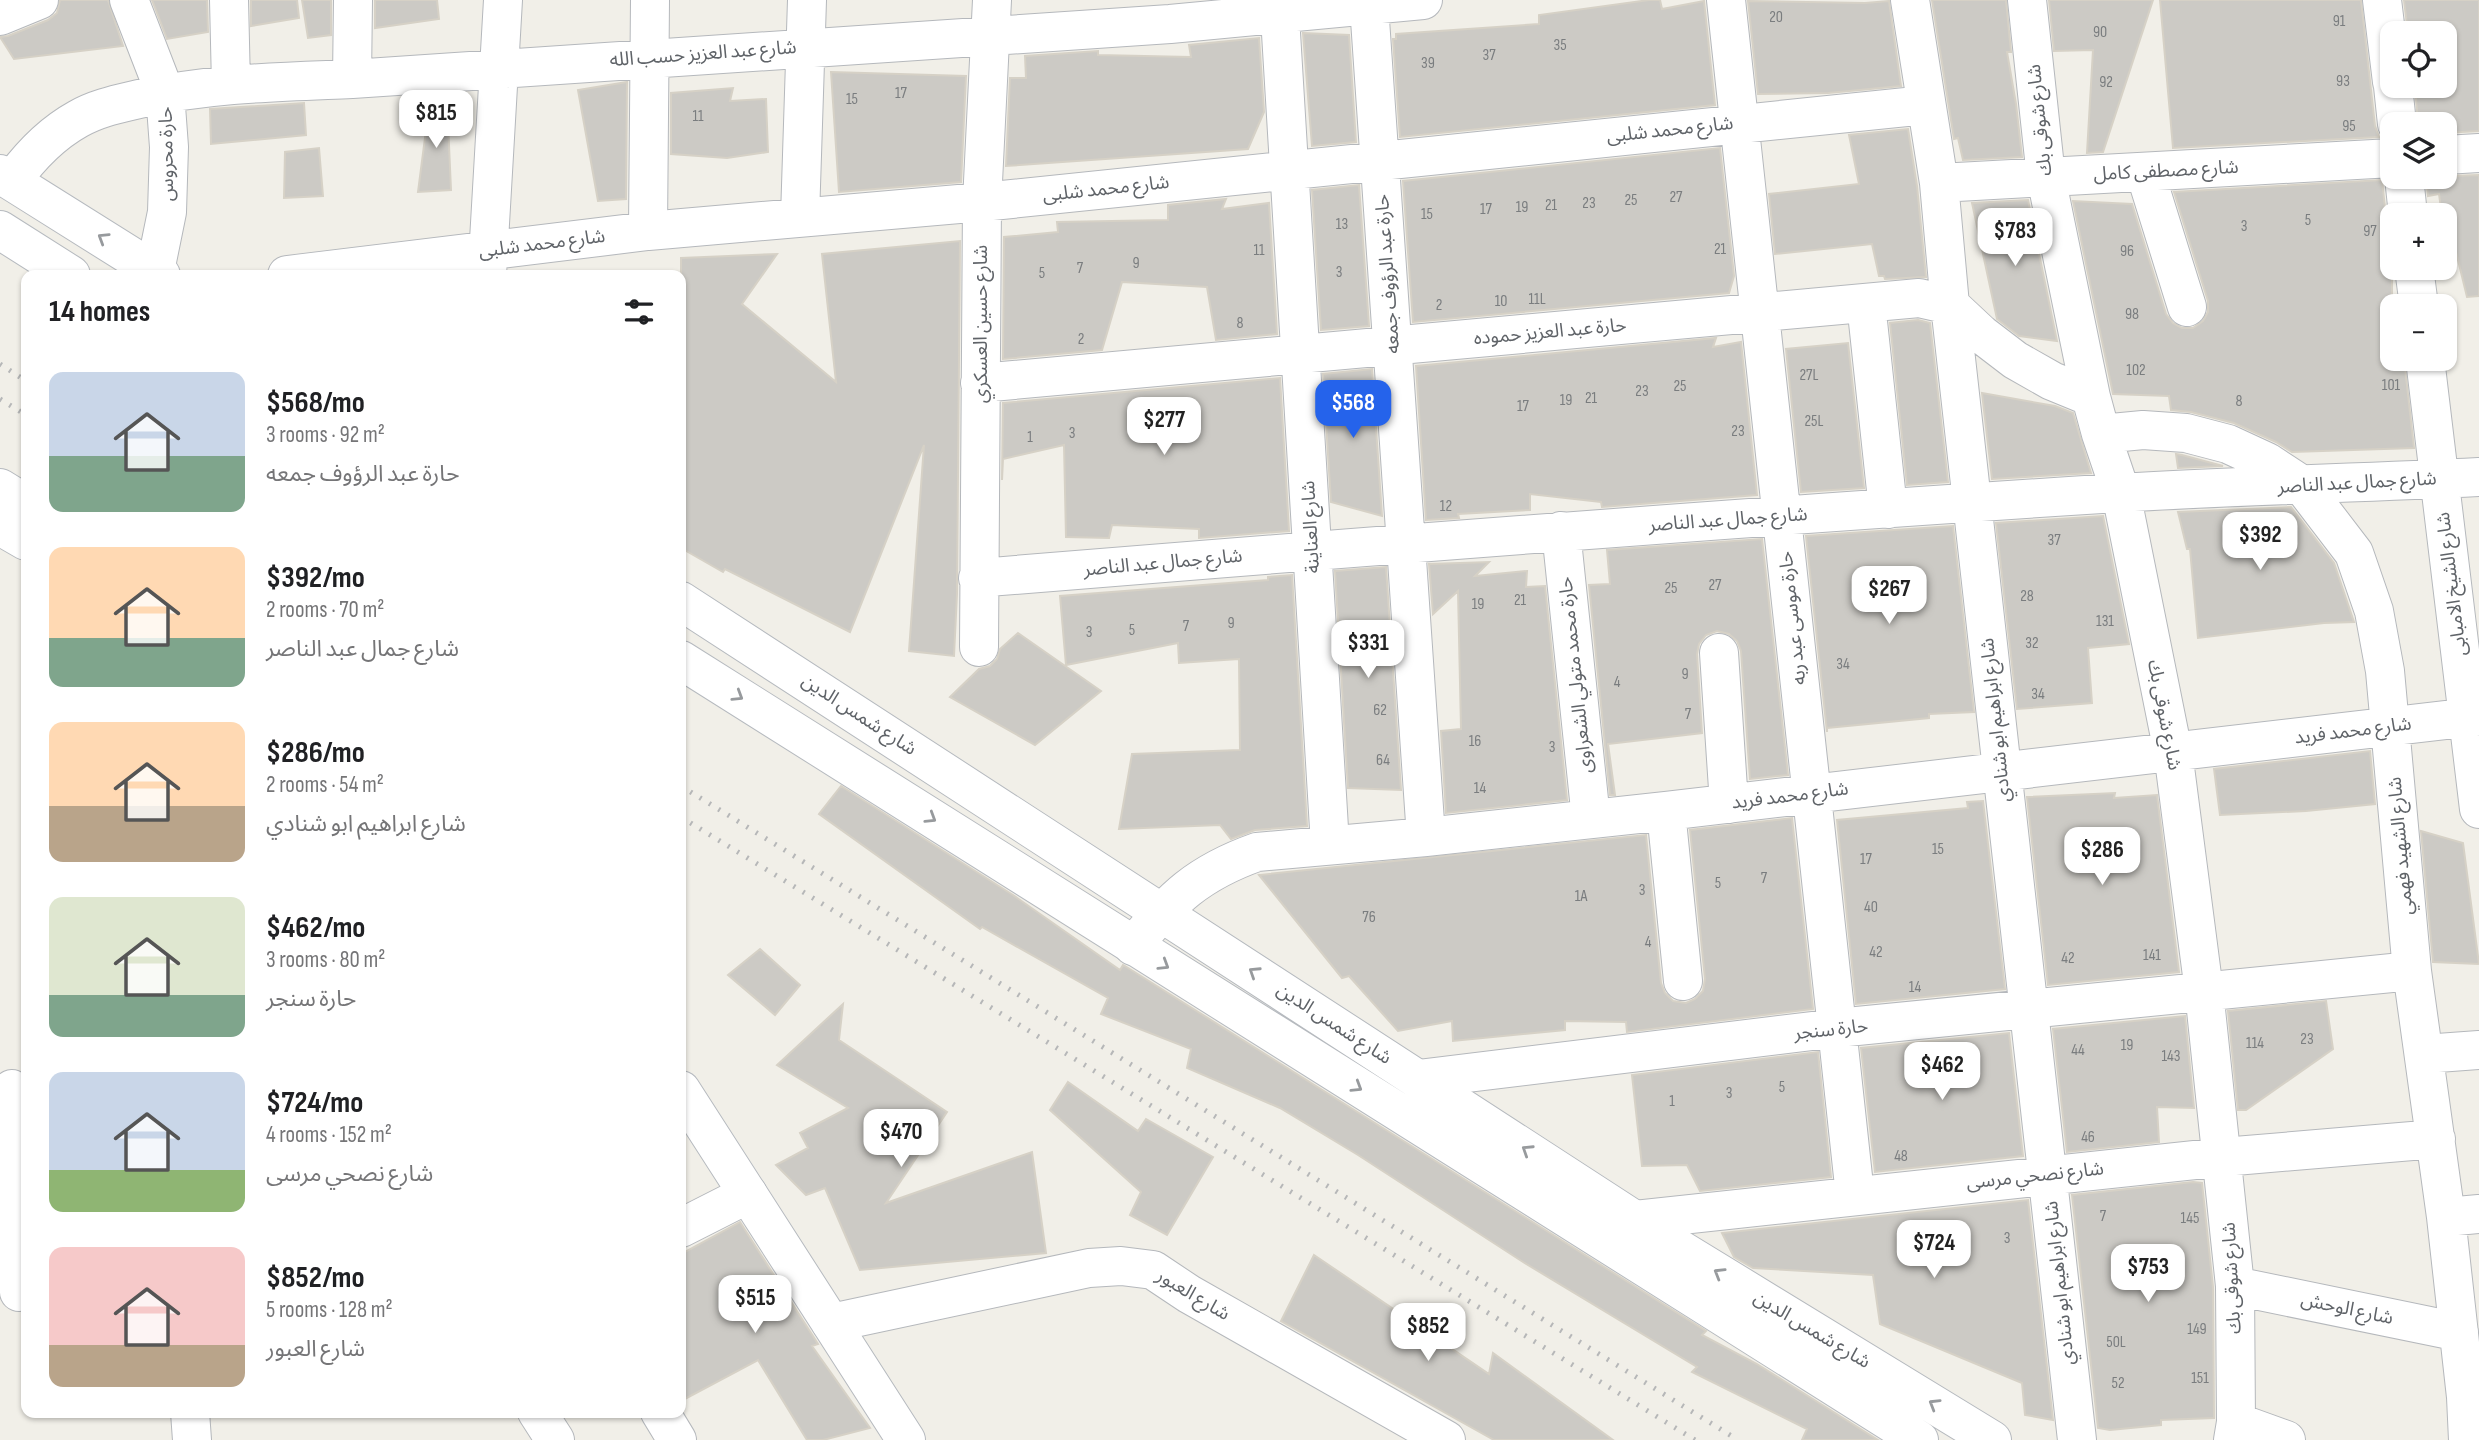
<!DOCTYPE html>
<meta charset="utf-8">
<style>
:root{--surface:#fff;--page:#f6f6f6;--text:#202124;--muted:#757577;--accent:#2563eb}
body{margin:0;font-family:"Sofia Sans Condensed","Noto Sans Arabic",sans-serif;background:var(--page);color:var(--text);height:100vh;display:flex;flex-direction:column;font-size:26px;white-space:nowrap}
*{box-sizing:border-box;margin:0}
p{font-size:23px;color:var(--muted)}
.icon{flex:none;width:38px;height:38px;fill:none;stroke:currentColor;stroke-width:2;stroke-linecap:round;stroke-linejoin:round}
.map{position:relative;flex:1;overflow:hidden}
.details{position:absolute;left:21px;top:270px;width:665px;height:1148px;display:flex;flex-direction:column;background:var(--surface);border-radius:14px;box-shadow:0 2px 5px #0004}
.details>*{flex:none}
.controls{position:absolute;left:2380px;top:21px;display:grid;gap:14px}
.controls a{display:grid;place-items:center;width:77px;height:77px;border-radius:14px;background:var(--surface);box-shadow:0 2px 5px #0004;font-size:35px}
.price{position:absolute;translate:-50% -60px;padding:0 16px;border-radius:14px;background:#fff;color:#222;font-size:23px;line-height:46px;filter:drop-shadow(0 2px 4px #0008)}
.price::after{content:'';position:absolute;left:50%;top:42px;width:21px;height:16px;margin-left:-10px;background:inherit;clip-path:polygon(0 0,100% 0,50% 100%)}
.price.selected{background:var(--accent);color:#fff}
ul{padding:0;list-style:none}
li{display:flex;align-items:center;gap:21px;height:175px;padding:0 28px}
li span{display:grid;place-items:center;flex:none;width:196px;height:140px;border-radius:14px;color:#555}
li>.icon{margin-inline-start:auto}
span .icon{width:84px;height:84px;fill:#fffc;stroke-width:1}
li b{font-size:30px}
h2{display:flex;justify-content:space-between;align-items:center;height:84px;padding:0 28px;font-size:30px}
.map>svg:first-child{display:block}
</style>
<div class="map">
<svg width="2479" height="1440" viewBox="0 0 2479 1440">
<rect width="100%" height="100%" fill="#f1efe8"/>
<path fill="#cccac5" stroke="#d6d1c6" stroke-width="2" d="M60,0H108L123,46L14,59L0,37L8,36L48,20L57,13Z
M152,0H207L208,32L167,39Z
M251,0H297L299,18L251,26Z
M302,0H331V35L308,38Z
M375,0H437L439,19L375,28Z
M1649,0H1660L1662,9L1704,1L1715,105L1400,137L1393,39H1396V34L1539,24V15Z
M1932,0H2006L2011,52H2007L2016,104L2022,157L1963,160L1958,138L1954,139Z
M2049,0H2153L2103,152L2087,153L2093,50L2054,51Z
M2160,0H2361L2375,126L2379,137L2173,148Z
M2404,0H2479V131L2445,133V124H2418L2415,86H2445V33H2408Z
M1748,1L1865,3L1889,1L1901,86L1828,93L1758,94Z
M1303,33L1349,35L1356,142L1312,146Z
M1259,38L1264,112L1248,149L1006,166L1010,78H1026L1025,56L1098,51V55L1191,57L1189,45Z
M831,72L966,76L961,182L839,192Z
M627,82L626,199L598,201L578,90Z
M733,88L730,101L766,99L768,152L727,158L671,154V93Z
M430,99L447,100L451,190L418,192Z
M304,103L306,135L211,144L210,109Z
M1908,129L1917,186L1926,277L1885,279L1884,276H1879L1872,244L1775,254L1769,194L1859,184L1849,135Z
M319,148L323,196L284,198L285,152Z
M1720,148L1734,276L1729,293L1413,322L1403,181Z
M2479,175V296L2467,297L2447,215H2442L2439,194L2428,196L2426,177Z
M2382,180L2386,217L2392,230V359H2404L2414,448L2292,452L2276,442L2234,423L2191,412L2171,410L2169,396L2113,394L2073,201L2132,204L2166,314L2173,323L2182,328H2193L2203,321L2208,312V301L2174,192Z
M1359,185L1369,326L1321,330L1312,190Z
M1226,199L1222,209L1269,203L1277,334L1216,340L1207,287L1122,282L1102,350L1003,359L1004,237L1058,232L1057,222L1168,220V205Z
M2028,200L2057,341L2019,336L1997,319L1972,203Z
M960,241L957,594L954,656L909,651L924,445L850,632L725,569L723,572L681,548V258L777,254L742,304L836,382L822,254Z
M1918,320L1930,323L1948,482L1907,485L1890,323Z
M1716,338L1713,347L1741,342L1757,495L1602,507L1601,502L1530,494V510L1458,514L1459,518L1426,520L1416,366Z
M1848,343L1864,488L1801,492L1786,349Z
M1372,369L1382,516L1331,502L1323,374Z
M1280,378L1289,531L1199,538V529L1112,525L1109,538L1066,537L1064,445L1003,459L1002,480L1003,403Z
M1982,393L2055,406L2073,413L2091,473L1992,479Z
M2176,454L2182,455L2223,466L2178,468Z
M2291,507L2334,563L2354,622L2324,623L2198,638L2190,549H2187L2178,512Z
M2103,516L2129,644L2088,648L2092,703L2017,709L1996,523Z
M1953,526L1974,712L1929,714V718L1827,728V732L1806,536Z
M1762,539L1788,775L1750,779L1741,651L1737,641L1729,634L1717,631L1706,635L1699,644L1697,654L1702,733L1608,744L1615,795H1610L1589,585L1610,584L1607,550Z
M1489,562L1475,576L1527,571L1526,587L1545,586L1567,800L1446,813L1441,731L1461,729L1458,591L1433,614L1429,564Z
M1386,567L1401,790L1348,788L1335,571Z
M1292,575L1307,826L1255,830L1231,839L1220,825L1119,829L1132,754L1240,750L1239,659L1179,663L1178,643L1066,665L1060,596L1268,580V577Z
M1018,633L1101,691L1035,745L950,697L979,669L990,666L997,659L1000,649Z
M2370,751L2375,804L2306,811L2220,815L2214,769Z
M841,786L1013,895L1120,970L1123,965L1125,966L1706,1331L1702,1335L1757,1364L1878,1440H1802L1807,1429L1692,1372L1697,1367L1523,1262L1358,1155L1280,1108L1187,1068L1191,1049L1101,1014L1108,998L982,927L980,929L819,814Z
M2115,793L2114,798L2157,795L2179,972L2048,985L2027,797Z
M1983,801L2005,989L1856,1004L1837,820L1968,808L1967,802Z
M1792,818L1813,1009L1627,1032L1626,1022L1565,1021V1030L1453,1041L1452,1021L1398,1031L1349,976L1342,978L1259,875L1646,835L1661,983L1665,993L1673,1001L1686,1003L1695,999L1703,991L1705,979L1690,830Z
M2421,831L2463,843L2479,964L2433,962Z
M760,949L800,985L775,1015L728,975Z
M2326,1001L2333,1049L2246,1110H2238L2228,1011Z
M843,1004L839,1040L947,1112L886,1203L1032,1152L1046,1253L860,1270L825,1188L806,1195L776,1165L808,1148L800,1133L848,1108L777,1065Z
M2185,1016L2194,1108L2157,1107L2159,1142L2067,1152L2053,1029Z
M2009,1033L2023,1156L1875,1172L1861,1048Z
M1818,1052L1831,1177L1700,1191L1687,1165L1642,1166L1632,1075Z
M1068,1082L1138,1131L1146,1119L1213,1157L1167,1235L1130,1215L1141,1192L1050,1110Z
M2193,1182L2202,1183L2213,1287L2214,1418L2161,1420V1425L2110,1430L2098,1428L2072,1195Z
M2028,1200L2053,1420L2025,1415L2022,1383L1880,1324L1873,1275L1753,1268L1734,1257L1722,1233Z
M740,1222L818,1344L812,1346L870,1428L823,1440H807L758,1360L681,1401V1254Z
M1314,1255L1489,1374L1493,1353L1613,1440H1494L1281,1321Z"/>
<g fill="none" stroke-linecap="round" stroke-linejoin="round">
<g stroke="#b5b8bc" stroke-width="40">
<path id="street" d="M129,0L165,93L169,147L167,212L155,271
M229,0L231,85
M1279,0L1330,845
M1726,0L1855,1195
M1910,0L1939,183L1950,305L2077,1440
M2027,0L2046,177L2091,397L2101,434L2121,493L2173,752L2204,991L2235,1286L2236,1422L2233,1440
M2382,0L2392,82
M1369,5L1426,837
M0,16L39,0
M352,79L353,0
M2393,86L2397,124
M2445,155L2479,153
M2145,172L2187,307
M2404,177L2408,215
M12,181C30,156 51,134 78,119C97,108 118,104 139,99C209,83 280,82 352,79L1170,24L1423,0
M1939,183L2392,158
M800,217L807,0
M648,231L650,0
M2414,268L2419,306
M287,275L648,231L982,202L1926,105
M487,275L503,0
M1866,303L1888,509
M2425,359L2479,809
M980,383L1919,298L1950,305L1981,334L2015,360L2052,381L2091,397
M2101,434L2143,430L2186,433L2228,444L2267,462L2302,485L2354,553L2374,611L2385,671L2412,971L2446,1217L2466,1397L2468,1440
M1561,531L1591,819
M978,578C1357,547 1737,517 2117,493C2237,486 2358,483 2479,477
M979,647L982,202L992,0
M1719,653L1729,804
M1666,811L1683,981
M1133,946C1172,898 1198,873 1257,852L1426,837L1666,811L2479,716
M2424,1054L2479,1050
M1418,1079L1837,1028L2412,971
M12,1089L19,1292
M2446,1217L2479,1214
M1635,1220L2223,1157L2436,1139
M681,1228L748,1194
M2235,1286L2459,1332
M831,1323L1089,1268L1121,1266L1153,1270L1189,1294L1446,1440
M190,1412L192,1440
M537,1412L555,1440
M660,1412L677,1440
M2236,1422L2286,1440"/>
</g>
<g stroke="#b6babf" stroke-width="40">
<path id="secondary" d="M0,174L161,275
M0,230L71,275
M0,488L26,504
M0,526L26,541
M681,601L1673,1245L1992,1440
M681,660L1919,1440
M681,1090L906,1440"/>
</g>
<use href="#street" stroke="#fff" stroke-width="38"/>
<use href="#secondary" stroke="#fff" stroke-width="38"/>
<path stroke="#b6b7b8" stroke-width="5" stroke-dasharray="2 9" stroke-linecap="butt" d="M0,364L26,381
M0,399L26,415
M681,786L1738,1440
M681,817L1695,1440"/>
</g>
<defs><path id="oneway-chevron" d="M-2-3.5L2.5 0L-2 3.5" fill="none" stroke-width="1.6" stroke-linecap="round" stroke-linejoin="round" transform="scale(1.75)"/></defs>
<g stroke="#979a9d">
<use href="#oneway-chevron" transform="translate(103 238) rotate(-148)"/>
<use href="#oneway-chevron" transform="translate(738 696) rotate(32)"/>
<use href="#oneway-chevron" transform="translate(931 818) rotate(32)"/>
<use href="#oneway-chevron" transform="translate(1164 965) rotate(32)"/>
<use href="#oneway-chevron" transform="translate(1254 972) rotate(-147)"/>
<use href="#oneway-chevron" transform="translate(1357 1087) rotate(32)"/>
<use href="#oneway-chevron" transform="translate(1527 1150) rotate(-147)"/>
<use href="#oneway-chevron" transform="translate(1719 1273) rotate(-149)"/>
<use href="#oneway-chevron" transform="translate(1934 1404) rotate(-149)"/>
</g>
<g text-anchor="middle" dominant-baseline="central" stroke-width="6" stroke-linejoin="round" paint-order="stroke">
<g font-size="16" fill="#7a7d7f">
<text x="1776" y="17">20</text>
<text x="2339" y="21">91</text>
<text x="2100" y="32">90</text>
<text x="1560" y="45">35</text>
<text x="1489" y="55">37</text>
<text x="1428" y="63">39</text>
<text x="2343" y="81">93</text>
<text x="2106" y="82">92</text>
<text x="901" y="93">17</text>
<text x="852" y="99">15</text>
<text x="698" y="116">11</text>
<text x="2349" y="126">95</text>
<text x="1676" y="197">27</text>
<text x="1631" y="200">25</text>
<text x="1589" y="203">23</text>
<text x="1551" y="205">21</text>
<text x="1522" y="207">19</text>
<text x="1486" y="209">17</text>
<text x="1427" y="214">15</text>
<text x="2308" y="220">5</text>
<text x="1342" y="224">13</text>
<text x="2244" y="226">3</text>
<text x="2370" y="231">97</text>
<text x="1720" y="249">21</text>
<text x="1259" y="250">11</text>
<text x="2127" y="251">96</text>
<text x="1136" y="263">9</text>
<text x="1080" y="268">7</text>
<text x="1339" y="272">3</text>
<text x="1042" y="273">5</text>
<text x="1537" y="299">11L</text>
<text x="1501" y="301">10</text>
<text x="1439" y="305">2</text>
<text x="2132" y="314">98</text>
<text x="1240" y="323">8</text>
<text x="1081" y="339">2</text>
<text x="2136" y="370">102</text>
<text x="1809" y="375">27L</text>
<text x="2391" y="385">101</text>
<text x="1680" y="386">25</text>
<text x="1642" y="391">23</text>
<text x="1591" y="398">21</text>
<text x="1566" y="400">19</text>
<text x="2239" y="401">8</text>
<text x="1523" y="406">17</text>
<text x="1814" y="421">25L</text>
<text x="1738" y="431">23</text>
<text x="1072" y="433">3</text>
<text x="1030" y="437">1</text>
<text x="1446" y="506">12</text>
<text x="2054" y="540">37</text>
<text x="1715" y="585">27</text>
<text x="1671" y="588">25</text>
<text x="2027" y="596">28</text>
<text x="1520" y="600">21</text>
<text x="1478" y="604">19</text>
<text x="2105" y="621">131</text>
<text x="1231" y="623">9</text>
<text x="1186" y="626">7</text>
<text x="1132" y="630">5</text>
<text x="1089" y="632">3</text>
<text x="2032" y="643">32</text>
<text x="1843" y="664">34</text>
<text x="1685" y="674">9</text>
<text x="1617" y="682">4</text>
<text x="2038" y="694">34</text>
<text x="1380" y="710">62</text>
<text x="1688" y="714">7</text>
<text x="1475" y="741">16</text>
<text x="1552" y="747">3</text>
<text x="1383" y="760">64</text>
<text x="1480" y="788">14</text>
<text x="1938" y="849">15</text>
<text x="1866" y="859">17</text>
<text x="1764" y="878">7</text>
<text x="1718" y="883">5</text>
<text x="1642" y="890">3</text>
<text x="1581" y="896">1A</text>
<text x="1871" y="907">40</text>
<text x="1369" y="917">76</text>
<text x="1648" y="942">4</text>
<text x="1876" y="952">42</text>
<text x="2152" y="955">141</text>
<text x="2068" y="958">42</text>
<text x="1915" y="987">14</text>
<text x="2307" y="1039">23</text>
<text x="2255" y="1043">114</text>
<text x="2127" y="1045">19</text>
<text x="2078" y="1050">44</text>
<text x="2171" y="1056">143</text>
<text x="1782" y="1087">5</text>
<text x="1729" y="1093">3</text>
<text x="1672" y="1101">1</text>
<text x="2088" y="1137">46</text>
<text x="1901" y="1156">48</text>
<text x="2103" y="1216">7</text>
<text x="2190" y="1218">145</text>
<text x="2007" y="1238">3</text>
<text x="2197" y="1329">149</text>
<text x="2116" y="1342">50L</text>
<text x="2200" y="1378">151</text>
<text x="2118" y="1383">52</text>
</g>
<g font-size="19" fill="#5f6368" stroke="#fff">
<text transform="translate(703 54) rotate(-4)">شارع عبد العزيز حسب الله</text>
<text transform="translate(2040 120) rotate(-96)">شارع شوقى بك</text>
<text transform="translate(1670 130) rotate(-6)">شارع محمد شلبى</text>
<text transform="translate(167 154) rotate(-91)">حارة محروس</text>
<text transform="translate(2166 171) rotate(-3)">شارع مصطفى كامل</text>
<text transform="translate(1106 189) rotate(-6)">شارع محمد شلبى</text>
<text transform="translate(542 244) rotate(-7)">شارع محمد شلبى</text>
<text transform="translate(1388 274) rotate(-94)">حارة عبد الرؤوف جمعه</text>
<text transform="translate(981 324) rotate(-90)">شارع حسين العسكري</text>
<text transform="translate(1550 332) rotate(-5)">حارة عبد العزيز حموده</text>
<text transform="translate(2357 483) rotate(-3)">شارع جمال عبد الناصر</text>
<text transform="translate(1728 520) rotate(-4)">شارع جمال عبد الناصر</text>
<text transform="translate(1311 527) rotate(-93)">شارع العناينة</text>
<text transform="translate(1163 563) rotate(-5)">شارع جمال عبد الناصر</text>
<text transform="translate(2452 584) rotate(-97)">شارع الشيخ الامبابى</text>
<text transform="translate(1793 618) rotate(-96)">حارة موسى عبد ربه</text>
<text transform="translate(1576 675) rotate(-96)">حارة محمد متولي الشعراوى</text>
<text transform="translate(859 715) rotate(33)">شارع شمس الدين</text>
<text transform="translate(2164 715) rotate(79)">شارع شوقى بك</text>
<text transform="translate(1996 720) rotate(-96)">شارع ابراهيم ابو شنادي</text>
<text transform="translate(2353 731) rotate(-7)">شارع محمد فريد</text>
<text transform="translate(1790 796) rotate(-7)">شارع محمد فريد</text>
<text transform="translate(2401 846) rotate(-95)">شارع الشهيد فهمي</text>
<text transform="translate(1334 1024) rotate(33)">شارع شمس الدين</text>
<text transform="translate(1831 1030) rotate(-6)">حارة سنجر</text>
<text transform="translate(2035 1176) rotate(-6)">شارع نصحي مرسى</text>
<text transform="translate(2232 1278) rotate(-93)">شارع شوقى بك</text>
<text transform="translate(2060 1283) rotate(-96)">شارع ابراهيم ابو شنادي</text>
<text transform="translate(1193 1295) rotate(31)">شارع العبور</text>
<text transform="translate(2347 1309) rotate(12)">شارع الوحش</text>
<text transform="translate(1812 1330) rotate(31)">شارع شمس الدين</text>
</g>
</g>
</svg>
<div class="controls">
<a><svg class="icon" aria-label="locate" viewBox="0 0 24 24"><circle cx="12" cy="12" r="6"/><path d="M12 2v4M12 18v4M2 12h4M18 12h4"/></svg></a>
<a><svg class="icon" aria-label="layers" viewBox="0 0 24 24"><path d="M12 4l9 5-9 5-9-5zM3 14l9 5 9-5"/></svg></a>
<a>+</a>
<a>−</a>
</div>
<b class="price" style="left:436px;top:150px">$815</b>
<b class="price" style="left:2015px;top:268px">$783</b>
<b class="price selected" style="left:1353px;top:440px">$568</b>
<b class="price" style="left:1164px;top:457px">$277</b>
<b class="price" style="left:2260px;top:572px">$392</b>
<b class="price" style="left:1889px;top:626px">$267</b>
<b class="price" style="left:1368px;top:680px">$331</b>
<b class="price" style="left:2102px;top:887px">$286</b>
<b class="price" style="left:1942px;top:1102px">$462</b>
<b class="price" style="left:901px;top:1169px">$470</b>
<b class="price" style="left:1934px;top:1280px">$724</b>
<b class="price" style="left:2148px;top:1304px">$753</b>
<b class="price" style="left:755px;top:1335px">$515</b>
<b class="price" style="left:1428px;top:1363px">$852</b>
<section class="details">
<h2>14 homes<svg class="icon" aria-label="filters" viewBox="0 0 24 24"><path d="M4 7h16M4 17h16"/><circle cx="9" cy="7" r="2"/><circle cx="15" cy="17" r="2"/></svg></h2>
<ul>
<li><span style="background:linear-gradient(#c9d6e8 60%,#7fa58c 0)"><svg class="icon" aria-label="home" viewBox="0 0 24 24"><path d="M3 11l9-7 9 7M6 9v11h12V9"/></svg></span><div><b>$568/mo</b><p>3 rooms · 92 m²</p><p>حارة عبد الرؤوف جمعه</p></div></li>
<li><span style="background:linear-gradient(#ffd9b3 65%,#7fa58c 0)"><svg class="icon" aria-label="home" viewBox="0 0 24 24"><path d="M3 11l9-7 9 7M6 9v11h12V9"/></svg></span><div><b>$392/mo</b><p>2 rooms · 70 m²</p><p>شارع جمال عبد الناصر</p></div></li>
<li><span style="background:linear-gradient(#ffd9b3 60%,#b9a48a 0)"><svg class="icon" aria-label="home" viewBox="0 0 24 24"><path d="M3 11l9-7 9 7M6 9v11h12V9"/></svg></span><div><b>$286/mo</b><p>2 rooms · 54 m²</p><p>شارع ابراهيم ابو شنادي</p></div></li>
<li><span style="background:linear-gradient(#dfe7d0 70%,#7fa58c 0)"><svg class="icon" aria-label="home" viewBox="0 0 24 24"><path d="M3 11l9-7 9 7M6 9v11h12V9"/></svg></span><div><b>$462/mo</b><p>3 rooms · 80 m²</p><p>حارة سنجر</p></div></li>
<li><span style="background:linear-gradient(#c9d6e8 70%,#8fb573 0)"><svg class="icon" aria-label="home" viewBox="0 0 24 24"><path d="M3 11l9-7 9 7M6 9v11h12V9"/></svg></span><div><b>$724/mo</b><p>4 rooms · 152 m²</p><p>شارع نصحي مرسى</p></div></li>
<li><span style="background:linear-gradient(#f6c9c9 70%,#b9a48a 0)"><svg class="icon" aria-label="home" viewBox="0 0 24 24"><path d="M3 11l9-7 9 7M6 9v11h12V9"/></svg></span><div><b>$852/mo</b><p>5 rooms · 128 m²</p><p>شارع العبور</p></div></li>
</ul>
</section>
</div>
